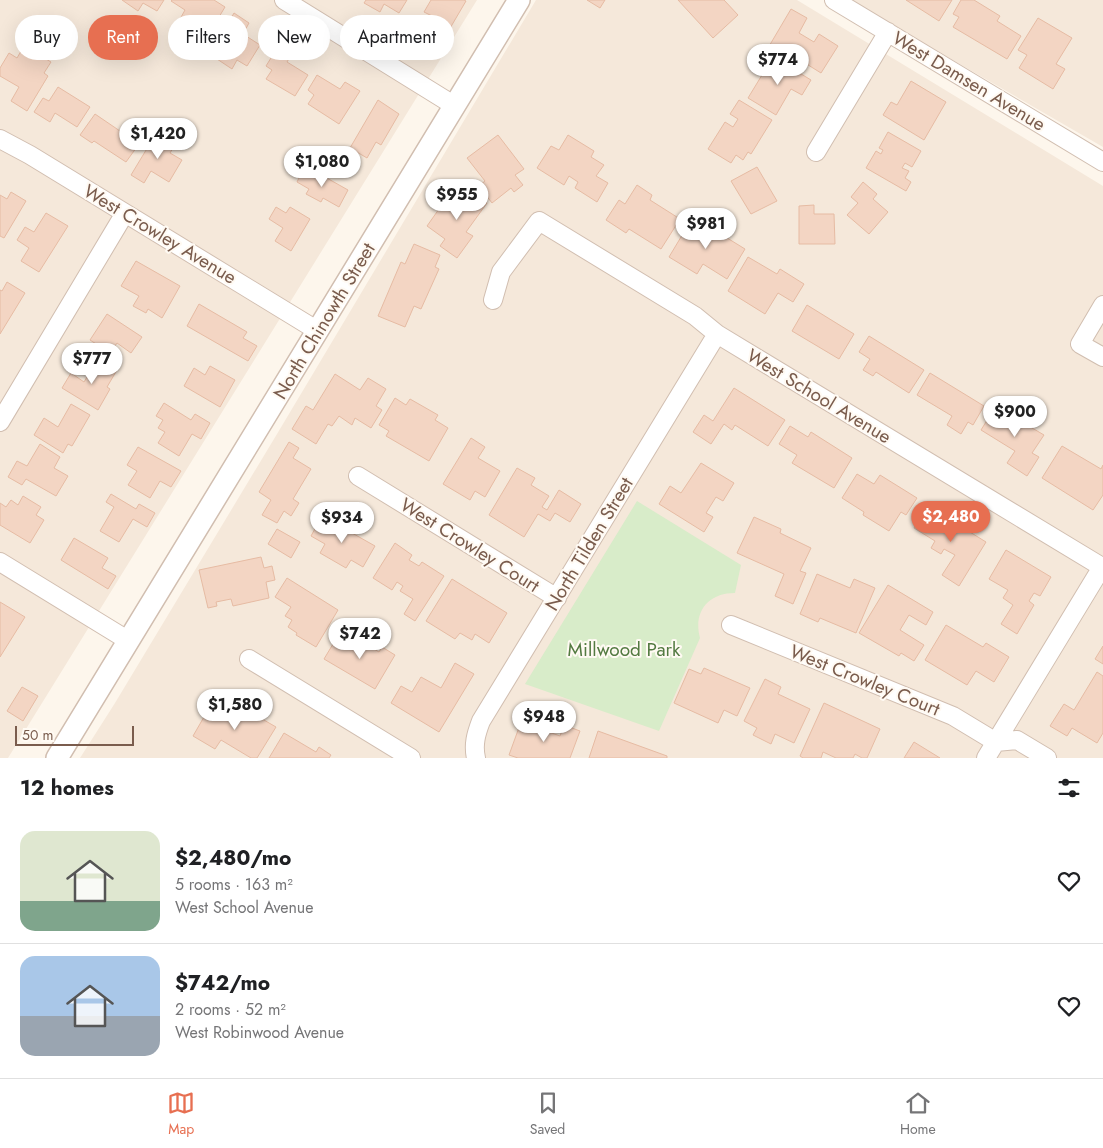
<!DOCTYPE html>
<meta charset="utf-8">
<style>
:root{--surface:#fff;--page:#f6f6f6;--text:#202124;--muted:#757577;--line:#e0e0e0;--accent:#e76f51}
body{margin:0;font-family:Jost,sans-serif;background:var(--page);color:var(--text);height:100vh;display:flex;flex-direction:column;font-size:19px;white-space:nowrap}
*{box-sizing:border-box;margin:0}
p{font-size:16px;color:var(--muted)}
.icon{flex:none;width:28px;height:28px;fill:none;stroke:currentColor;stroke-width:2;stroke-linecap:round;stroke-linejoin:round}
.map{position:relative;height:758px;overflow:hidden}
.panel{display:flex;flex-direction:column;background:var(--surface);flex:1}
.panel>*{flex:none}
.guide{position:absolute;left:15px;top:15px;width:500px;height:45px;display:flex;gap:10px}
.scale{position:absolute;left:15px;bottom:12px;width:119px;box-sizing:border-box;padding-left:5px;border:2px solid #7a5c4d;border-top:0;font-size:14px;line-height:18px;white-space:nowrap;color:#7a5c4d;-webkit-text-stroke:4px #fffaf3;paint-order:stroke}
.price{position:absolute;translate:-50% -42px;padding:0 11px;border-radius:18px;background:#fff;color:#222;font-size:16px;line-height:32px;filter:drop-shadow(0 1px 2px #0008)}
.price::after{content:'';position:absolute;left:50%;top:30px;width:15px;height:11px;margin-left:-8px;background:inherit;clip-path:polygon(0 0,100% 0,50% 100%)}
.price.on{background:var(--accent);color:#fff}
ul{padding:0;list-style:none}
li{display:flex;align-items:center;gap:15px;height:125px;padding:0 20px}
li+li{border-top:1px solid var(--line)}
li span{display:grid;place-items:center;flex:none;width:140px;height:100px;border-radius:15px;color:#555}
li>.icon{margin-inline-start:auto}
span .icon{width:60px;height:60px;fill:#fffc;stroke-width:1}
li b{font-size:21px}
h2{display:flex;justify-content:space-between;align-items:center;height:60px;padding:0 20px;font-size:21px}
.chip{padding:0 18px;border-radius:22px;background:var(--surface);box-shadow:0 5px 20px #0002;font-size:18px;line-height:45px}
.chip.on{background:var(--accent);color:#fff}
.menu{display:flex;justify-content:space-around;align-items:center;height:70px;border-top:1px solid var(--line);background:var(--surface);font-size:14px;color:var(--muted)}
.menu a{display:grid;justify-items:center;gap:2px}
.menu .on{color:var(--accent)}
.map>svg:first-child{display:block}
</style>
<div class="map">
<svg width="1103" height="758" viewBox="0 0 1103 758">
<rect width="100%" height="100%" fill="#fdf6ec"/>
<path fill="#f5e8da" d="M0,0H477L8,758H0Z
M536,0H797L1103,186V758H80L115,703L280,429Z
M849,0H1103V147Z"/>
<path fill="#d8ecc9" d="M637,501L741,565L735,593C708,593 693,612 700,638L659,731L525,684Z"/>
<path fill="#f3d5c3" stroke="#e6bba3" d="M122,0H164L157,11L143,3L138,11Z
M172,0H214L225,7L213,27L198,17L192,27L180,19L185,10L171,1Z
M366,0H407L399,13L384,4L380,12L364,3Z
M431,0H464L466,1L439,47L422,37L434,17L424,12Z
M587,0H605L600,8Z
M678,0H724L738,15L713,38Z
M906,0H952L939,21Z
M961,0H974L1000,16L997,21L1021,36L1007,59L953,27L959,17L953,14Z
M791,9L807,18L799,33L814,42L819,34L838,46L821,73L797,58L794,63L768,48Z
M234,13L249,23L243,34L260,45L247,66L237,60L232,69L214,57L229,31L225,29Z
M1038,18L1072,38L1056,64L1065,69L1053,89L1019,68L1027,55L1018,50Z
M281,42L294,50L287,62L308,75L295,96L266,79L272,70L266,66Z
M24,46L51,62L44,73L48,76L27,111L11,101L19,87L0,76V68L9,53L17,58Z
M773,57L811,80L802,95L791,89L776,115L748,98Z
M317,75L340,89L345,82L360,91L339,124L308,104L314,95L308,90Z
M911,81L946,102L924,140L883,115L891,102L897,105Z
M58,87L90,107L77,127L55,113L50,122L34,112L43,98L49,101Z
M378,100L399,114L381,145L376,142L367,158L350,148Z
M739,100L772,120L751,154L748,152L743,160L736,155L731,163L708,149L725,122L733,127L738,119L730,114Z
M95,114L139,144L126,162L94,141L92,143L80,135Z
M157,132L176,143L170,153L182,160L169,182L151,171L144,183L131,175Z
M888,132L921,151L912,167L905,163L902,168L909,171L905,178L911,182L906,191L866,168L876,151L881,154L883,150L879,148Z
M498,135L524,169L515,175L523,185L514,192L511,188L492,203L479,186L485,181L467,158Z
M568,135L594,151L591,157L604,165L596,176L608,183L597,202L575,188L578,182L569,176L564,185L537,168L551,146L559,150Z
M757,167L777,201L751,214L731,181Z
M309,168L348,190L339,207L323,198L321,202L306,194L309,189L297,182L301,174L304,176Z
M863,182L877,194L873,199L888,212L869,234L847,215L858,203L851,197Z
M637,185L652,195L650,200L680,219L661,249L629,229L626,233L606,220L619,200L625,204Z
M463,186L487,203L466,232L473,236L457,258L440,246L445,239L427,226L444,202L449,206Z
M11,192L26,201L4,238L0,236V195L7,199Z
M814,205V214H834L835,244H799V206Z
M276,207L286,213L290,207L310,219L291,251L275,241L283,228L269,219Z
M46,213L68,226L39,272L21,261L29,248L17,240L25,227L34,232Z
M693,217L745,249L727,279L703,264L697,274L669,257Z
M414,244L440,255L435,267L439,269L421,309L414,306L405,327L378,316L401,262L405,264Z
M748,257L777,274L780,269L804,284L793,302L778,293L765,314L728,291Z
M136,261L180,286L162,318L148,309L146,313L133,306L139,296L121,286Z
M7,282L25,293L0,334V290L2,291Z
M199,304L247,332L243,338L257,346L248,361L187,326Z
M807,305L854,334L839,359L792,331Z
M107,314L142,337L131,353L117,343L110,353L90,340Z
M869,336L924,370L909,393L876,372L873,376L863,370L870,359L859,352Z
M98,359L117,370L107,387L110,389L98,410L62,388L71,373L84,382Z
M210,366L235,380L220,407L184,386L194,368L205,375Z
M930,373L984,406L973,425L968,422L961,434L947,425L952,416L917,395Z
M335,374L360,390L368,378L386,389L376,406L382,410L371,428L355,418L352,425L339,416L332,426L328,424L316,444L292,429L306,406L313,410Z
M734,388L785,420L768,446L735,425L732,430L724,424L711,444L693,432L704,415L713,421Z
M395,398L406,405L410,399L438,415L435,420L448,428L429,461L386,436L389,431L379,425Z
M164,403L191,420L195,414L210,423L201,439L192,434L179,456L158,443L165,432L158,428L163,420L156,416Z
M71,404L90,415L72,446L68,444L63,453L34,435L44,418L58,427Z
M1015,407L1032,418L1027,425L1044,435L1032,453L1039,457L1027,476L1007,463L1015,451L981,430L994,409L1008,418Z
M790,426L808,437L811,432L852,458L834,488L792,463L797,455L779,444Z
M471,438L485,447L478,458L500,471L485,497L475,491L470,500L443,484Z
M289,442L299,448L293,458L311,469L293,499L299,503L291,516L284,511L277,523L262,515L271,500L259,492Z
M40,444L60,457L54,468L68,476L56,496L26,479L22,485L8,477L17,461L27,466Z
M1062,446L1101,469L1103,465V495L1093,510L1042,478Z
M138,447L181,471L171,487L160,481L150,498L128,485L137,471L127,465Z
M701,463L734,483L723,501L716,497L706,513L713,517L704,532L659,504L670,486L681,493Z
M517,468L535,478L531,485L549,496L542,507L547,510L559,490L581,504L570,522L555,513L550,521L538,514L524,537L489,515Z
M857,474L874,484L880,475L917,498L906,515L901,512L889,531L863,515L864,512L842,498Z
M111,494L136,509L139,504L155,513L147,527L133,519L119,542L100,531L114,507L106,502Z
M23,496L41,507L36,515L44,520L30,543L0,525V503L6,507L11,500L18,505Z
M928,506L986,542L959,586L942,575L955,555L944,549L941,554L931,548L935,541L914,528Z
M322,516L375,546L363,567L351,560L346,568L320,553L325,544L311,536Z
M754,517L781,529L780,533L811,548L800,571L806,573L793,604L775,596L784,574L737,553Z
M277,529L300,542L291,558L268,544Z
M74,538L108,558L102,568L116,576L108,589L61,560Z
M395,543L412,555L409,560L419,566L422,562L444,576L415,621L404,614L413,599L400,591L403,586L397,582L392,590L373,578Z
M1006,550L1051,577L1040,596L1034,593L1029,601L1034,605L1017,634L1001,624L1013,605L1003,598L1008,590L989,579Z
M261,557L264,568L272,566L275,580L266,582L269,598L233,606L231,599L216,602L217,606L208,608L199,570Z
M817,574L850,588L854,579L875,588L856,633L820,618L818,622L800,614Z
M287,578L338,610L316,647L296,635L297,633L288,627L292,620L285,616L291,607L275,597Z
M452,579L507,613L489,643L475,634L472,640L460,633L455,639L426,621Z
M888,585L933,612L926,625L909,615L900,630L924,645L914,661L901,653L899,656L859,633Z
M0,602L25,617L0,657Z
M946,625L983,647L986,643L1009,657L994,682L976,671L967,685L925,660Z
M347,633L379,652L382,647L395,655L375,689L324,659L333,644L338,647Z
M1103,646V664L1095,659Z
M455,663L474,674L439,732L391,703L401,686L412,692L421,677L441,688Z
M704,668L750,688L737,716L724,710L718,723L674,703L689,669L701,674Z
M1097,672L1103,676V733L1097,743L1072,728L1067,736L1050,726L1064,704L1074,710Z
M765,679L781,687L778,694L810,709L794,743L775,734L771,744L753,735L757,728L744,721Z
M22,687L38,696L23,721L7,711Z
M219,702L246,718L250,712L276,727L257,758H251L221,740L215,749L193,736L208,710L212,713Z
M824,703L880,729L867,758H862L855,754L853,758H836L823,752L821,758H803L800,756Z
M521,722L560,736L564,725L580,731L570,758H518L509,755Z
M598,731L667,756V758H589Z
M284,733L316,752L319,747L331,755L329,758H269Z
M914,742L940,758H904Z"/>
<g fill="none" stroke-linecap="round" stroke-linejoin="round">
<g stroke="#d1beb0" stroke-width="20">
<path id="minor" d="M284,0L455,106
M834,0L1103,162
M0,139L30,155L318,331
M816,152L888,32
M493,300L501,272L539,221L695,316L717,334L1102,567L986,758
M1103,305L1080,344L1103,357
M0,422L125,213
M358,476L557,598
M0,562L129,641
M731,625L953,716L996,742L1017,740L1047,758
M249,659L411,758
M476,758C473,745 476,734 481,721L717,334"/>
</g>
<g stroke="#d1beb0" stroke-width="24">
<path id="tertiary" d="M57,758L519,0"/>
</g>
<use href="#minor" stroke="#fff" stroke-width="18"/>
<use href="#tertiary" stroke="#fff" stroke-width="21"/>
</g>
<g text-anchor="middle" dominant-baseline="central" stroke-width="4" stroke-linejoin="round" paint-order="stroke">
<g font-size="19" fill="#7a5c4d" stroke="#fffaf3">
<text transform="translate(969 81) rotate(31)">West Damsen Avenue</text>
<text transform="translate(160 234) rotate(31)">West Crowley Avenue</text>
<text transform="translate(324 321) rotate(-59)">North Chinowth Street</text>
<text transform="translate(819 396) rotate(31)">West School Avenue</text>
<text transform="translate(589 544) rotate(-59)">North Tilden Street</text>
<text transform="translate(470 545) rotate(32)">West Crowley Court</text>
<text transform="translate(865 680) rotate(22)">West Crowley Court</text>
</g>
<g font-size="19" fill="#537a41" stroke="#fffaf3">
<text x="624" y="649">Millwood Park</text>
</g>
</g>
</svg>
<div class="scale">50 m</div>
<b class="price" style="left:778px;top:86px">$774</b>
<b class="price" style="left:158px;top:160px">$1,420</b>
<b class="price" style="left:322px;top:188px">$1,080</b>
<b class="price" style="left:457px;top:221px">$955</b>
<b class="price" style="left:706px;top:250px">$981</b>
<b class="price" style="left:92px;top:385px">$777</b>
<b class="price" style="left:1015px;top:438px">$900</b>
<b class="price on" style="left:951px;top:543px">$2,480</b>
<b class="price" style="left:342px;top:544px">$934</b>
<b class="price" style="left:360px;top:660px">$742</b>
<b class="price" style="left:235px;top:731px">$1,580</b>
<b class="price" style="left:544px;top:743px">$948</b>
<div class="guide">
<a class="chip">Buy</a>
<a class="chip on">Rent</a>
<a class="chip">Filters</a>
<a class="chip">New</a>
<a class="chip">Apartment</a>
</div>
</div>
<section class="panel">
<h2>12 homes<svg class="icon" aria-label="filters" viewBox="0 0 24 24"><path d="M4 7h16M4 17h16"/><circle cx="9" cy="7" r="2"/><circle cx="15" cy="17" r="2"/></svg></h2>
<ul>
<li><span style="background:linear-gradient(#dfe7d0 70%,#7fa58c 0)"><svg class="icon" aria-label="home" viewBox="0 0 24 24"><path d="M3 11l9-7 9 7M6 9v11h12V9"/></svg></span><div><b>$2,480/mo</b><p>5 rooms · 163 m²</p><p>West School Avenue</p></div><svg class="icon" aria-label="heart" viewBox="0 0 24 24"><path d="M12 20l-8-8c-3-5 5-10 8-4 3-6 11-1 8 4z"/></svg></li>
<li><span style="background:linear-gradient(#a9c7e8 60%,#9aa5b1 0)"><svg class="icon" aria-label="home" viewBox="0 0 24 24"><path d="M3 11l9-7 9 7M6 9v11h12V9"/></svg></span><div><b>$742/mo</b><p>2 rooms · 52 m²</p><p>West Robinwood Avenue</p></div><svg class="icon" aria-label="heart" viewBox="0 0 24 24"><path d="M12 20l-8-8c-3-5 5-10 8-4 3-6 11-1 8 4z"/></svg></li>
</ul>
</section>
<nav class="menu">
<a class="on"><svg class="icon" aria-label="map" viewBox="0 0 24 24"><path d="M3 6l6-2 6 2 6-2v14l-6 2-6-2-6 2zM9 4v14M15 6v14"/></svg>Map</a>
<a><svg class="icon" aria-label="saved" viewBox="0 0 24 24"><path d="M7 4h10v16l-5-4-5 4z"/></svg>Saved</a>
<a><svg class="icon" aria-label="home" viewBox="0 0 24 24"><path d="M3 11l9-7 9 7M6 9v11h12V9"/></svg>Home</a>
</nav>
